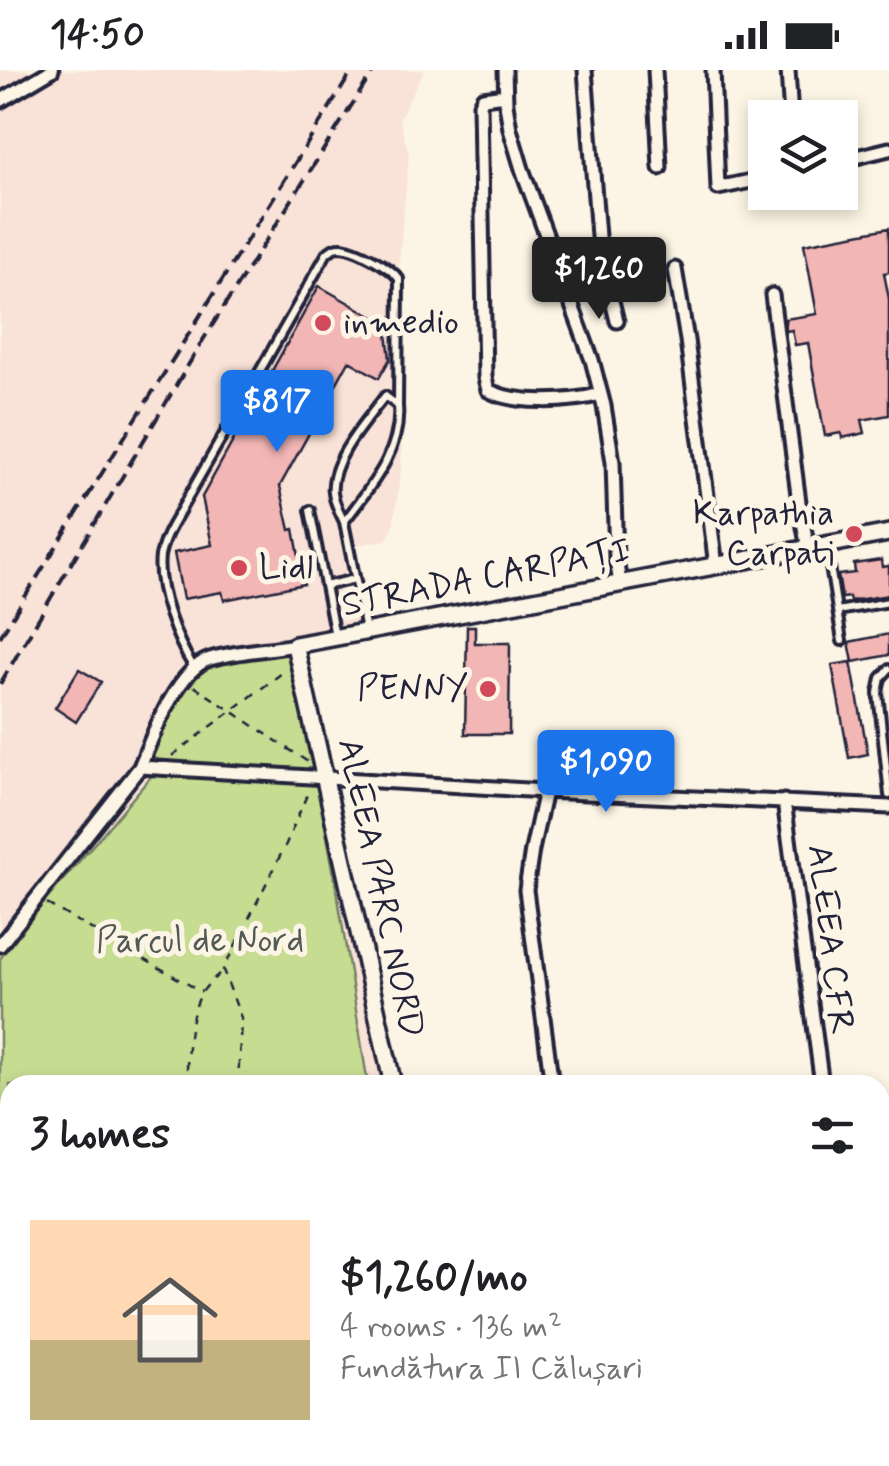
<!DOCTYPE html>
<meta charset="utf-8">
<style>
:root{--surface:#fff;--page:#f2f2f2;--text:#202124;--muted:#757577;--accent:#1a73e8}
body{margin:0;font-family:Mynerve,sans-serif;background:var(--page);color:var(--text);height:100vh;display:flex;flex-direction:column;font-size:38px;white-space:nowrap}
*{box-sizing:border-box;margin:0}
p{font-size:32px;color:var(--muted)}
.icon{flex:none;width:55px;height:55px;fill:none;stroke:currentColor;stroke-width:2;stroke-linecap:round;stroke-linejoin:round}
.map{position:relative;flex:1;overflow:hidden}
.sheet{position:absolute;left:0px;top:1005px;width:890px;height:392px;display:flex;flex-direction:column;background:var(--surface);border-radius:30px 30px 0 0;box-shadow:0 5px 15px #0003}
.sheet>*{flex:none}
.controls{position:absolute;left:748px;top:30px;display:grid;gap:20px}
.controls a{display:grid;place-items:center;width:110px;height:110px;border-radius:0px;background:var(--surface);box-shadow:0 5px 15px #0003;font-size:50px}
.price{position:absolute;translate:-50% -85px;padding:0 22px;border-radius:10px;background:var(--accent);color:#fff;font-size:32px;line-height:65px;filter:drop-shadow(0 2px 5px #0008)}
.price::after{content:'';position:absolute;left:50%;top:60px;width:30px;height:22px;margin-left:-15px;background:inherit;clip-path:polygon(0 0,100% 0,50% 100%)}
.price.selected{background:#222;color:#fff}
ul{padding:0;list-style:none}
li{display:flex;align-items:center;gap:30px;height:250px;padding:0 30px}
li span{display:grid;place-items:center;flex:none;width:280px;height:200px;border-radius:0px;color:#555}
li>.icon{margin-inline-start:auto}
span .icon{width:120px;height:120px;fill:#fffc;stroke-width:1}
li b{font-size:42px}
h2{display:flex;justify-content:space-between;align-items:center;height:120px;padding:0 30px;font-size:42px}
.status{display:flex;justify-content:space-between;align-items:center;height:70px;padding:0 50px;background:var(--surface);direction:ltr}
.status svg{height:28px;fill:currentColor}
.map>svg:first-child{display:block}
</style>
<div class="status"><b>14:50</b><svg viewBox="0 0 49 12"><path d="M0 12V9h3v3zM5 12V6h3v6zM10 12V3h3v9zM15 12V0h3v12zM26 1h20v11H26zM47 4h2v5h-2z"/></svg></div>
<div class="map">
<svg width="889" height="1396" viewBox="0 0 889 1396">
<rect width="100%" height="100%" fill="#fcf5e5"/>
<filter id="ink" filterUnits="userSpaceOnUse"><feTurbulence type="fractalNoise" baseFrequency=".01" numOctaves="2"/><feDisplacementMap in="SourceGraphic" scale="20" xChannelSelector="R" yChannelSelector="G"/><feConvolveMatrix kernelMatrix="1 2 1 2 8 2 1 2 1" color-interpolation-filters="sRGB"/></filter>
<g filter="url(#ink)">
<path fill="#f9e2d7" d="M0,0H424L399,49L409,84L393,254L402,333L401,398L393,458L386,470L352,476L361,551L302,564L400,1015H10V1388H475L476,1396H0Z"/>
<path fill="#c6dc91" stroke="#747f66" stroke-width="2.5" d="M287,581L314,700L161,694L151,685L156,667L189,612L202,599L215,593Z
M154,703L317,712L336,815L368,1015H10V1388H84L55,1396H0V889L20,861Z"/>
<path fill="#f2b6b5" stroke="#22223b" stroke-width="2.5" d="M889,158V202L884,203L889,229V345L862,350L865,363L842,368L841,363L825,366L808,273L795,275L792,260L786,261L785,249L817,244L804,174Z
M319,216L386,254L390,289L379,308L349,291L280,416L290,460L294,459L304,514L224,530L222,522L183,529L174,483L212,475L202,427Z
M881,490L882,497L889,496V525L850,531L849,527L842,528L838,505L855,503L854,494Z
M467,556H475V573H510L509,664H465Z
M889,564V585L853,592L849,572Z
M851,592L868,684L849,688L832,595Z
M79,599L101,612L76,652L55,638Z"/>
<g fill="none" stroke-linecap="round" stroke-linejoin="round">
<g stroke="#22223b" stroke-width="14">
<path id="lane" d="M310,440L335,566
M344,452C340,443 334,433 333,423C329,391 367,350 385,326L398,336C402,382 370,417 344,452L366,561
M827,478L842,571
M325,516L355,509
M837,541L889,532
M194,598C177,571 156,519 160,486C162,476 166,466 171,457L327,183C334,178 334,177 342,177C357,179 391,197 399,209L398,336
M889,599L881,608L878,623L889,725"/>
</g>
<g stroke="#22223b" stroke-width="19">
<path id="street" d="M505,0L506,34L510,59L522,99L592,290L604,336L613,392L616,489L620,513
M585,0L599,179L617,251
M655,0L660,98
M713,0L718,118L765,108
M788,0L791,48
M505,25L483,28L480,34L485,308L488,320C514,335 572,332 601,324
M0,31L52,0
M840,91L889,79
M675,199L687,270L716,496
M772,225L799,432L808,478
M140,697L545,721L889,737
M545,721L532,780L526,820L552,1015
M784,731L822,1015
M0,875L140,697C152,667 177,599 210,589C237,581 268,580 295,575
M880,1081L889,1079
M0,1142L10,1162
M880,1232L889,1231
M880,1348L889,1346
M880,1379L883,1396
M605,1388L610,1392L629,1396
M773,1388L775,1396
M637,1396L670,1390L678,1396
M706,1396L718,1388"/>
</g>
<g stroke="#22223b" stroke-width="22">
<path id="secondary" d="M393,1015L295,575L889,463
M467,1388L469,1396"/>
</g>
<path stroke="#22223b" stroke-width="2.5" stroke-dasharray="8 8" stroke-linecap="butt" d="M194,616L308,692
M172,686L286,600
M47,834L202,922
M187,1015C187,986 187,953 200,926C205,916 214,909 222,901
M238,1015L241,948L223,900L286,774L309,720
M0,1080L10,1087
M0,1377L10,1359"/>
<use href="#lane" stroke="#fcf5e5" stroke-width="6"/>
<use href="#street" stroke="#fcf5e5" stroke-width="11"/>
<use href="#secondary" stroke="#fcf5e5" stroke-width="15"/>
<path stroke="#22223b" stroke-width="4" stroke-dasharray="15 8" stroke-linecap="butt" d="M0,567L353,0
M0,614L203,270L374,0"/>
</g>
</g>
<g fill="#d1495b" stroke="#fcf5e5" stroke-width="4">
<circle cx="323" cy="253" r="10"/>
<circle cx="854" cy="464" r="10"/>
<circle cx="239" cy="498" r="10"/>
<circle cx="488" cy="619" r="10"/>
</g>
<g text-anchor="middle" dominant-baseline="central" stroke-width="10" stroke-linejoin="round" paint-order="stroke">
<g font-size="35" fill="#22223b" stroke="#fcf5e5" text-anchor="start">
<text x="343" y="253">inmedio</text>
<text x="834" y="444" text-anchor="end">Karpathia<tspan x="834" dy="40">Carpati</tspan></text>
<text x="259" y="498">Lidl</text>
<text x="468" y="619" text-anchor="end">PENNY</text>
</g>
<g font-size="35" fill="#22223b" stroke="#fcf5e5">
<text transform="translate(486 508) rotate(-11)">STRADA CARPAȚI</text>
<text transform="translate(380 818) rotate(78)">ALEEA PARC NORD</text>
<text transform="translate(830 869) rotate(83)">ALEEA CFR</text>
</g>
<g font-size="35" fill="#535a55" stroke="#fcf5e5">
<text x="200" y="871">Parcul de Nord</text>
</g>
</g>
</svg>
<div class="controls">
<a><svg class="icon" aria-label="layers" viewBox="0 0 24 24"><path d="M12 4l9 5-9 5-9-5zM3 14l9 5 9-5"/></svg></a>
</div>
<b class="price selected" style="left:599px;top:252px">$1,260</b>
<b class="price" style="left:277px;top:385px">$817</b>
<b class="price" style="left:606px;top:745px">$1,090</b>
<section class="sheet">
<h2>3 homes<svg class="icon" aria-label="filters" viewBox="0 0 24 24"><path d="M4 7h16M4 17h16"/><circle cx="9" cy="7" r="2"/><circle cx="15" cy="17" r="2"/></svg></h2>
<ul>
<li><span style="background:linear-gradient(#ffd9b3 60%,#c2b280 0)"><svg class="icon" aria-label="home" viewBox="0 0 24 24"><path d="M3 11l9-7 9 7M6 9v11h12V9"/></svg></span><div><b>$1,260/mo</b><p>4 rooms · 136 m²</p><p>Fundătura II Călușari</p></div></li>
</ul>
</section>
</div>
